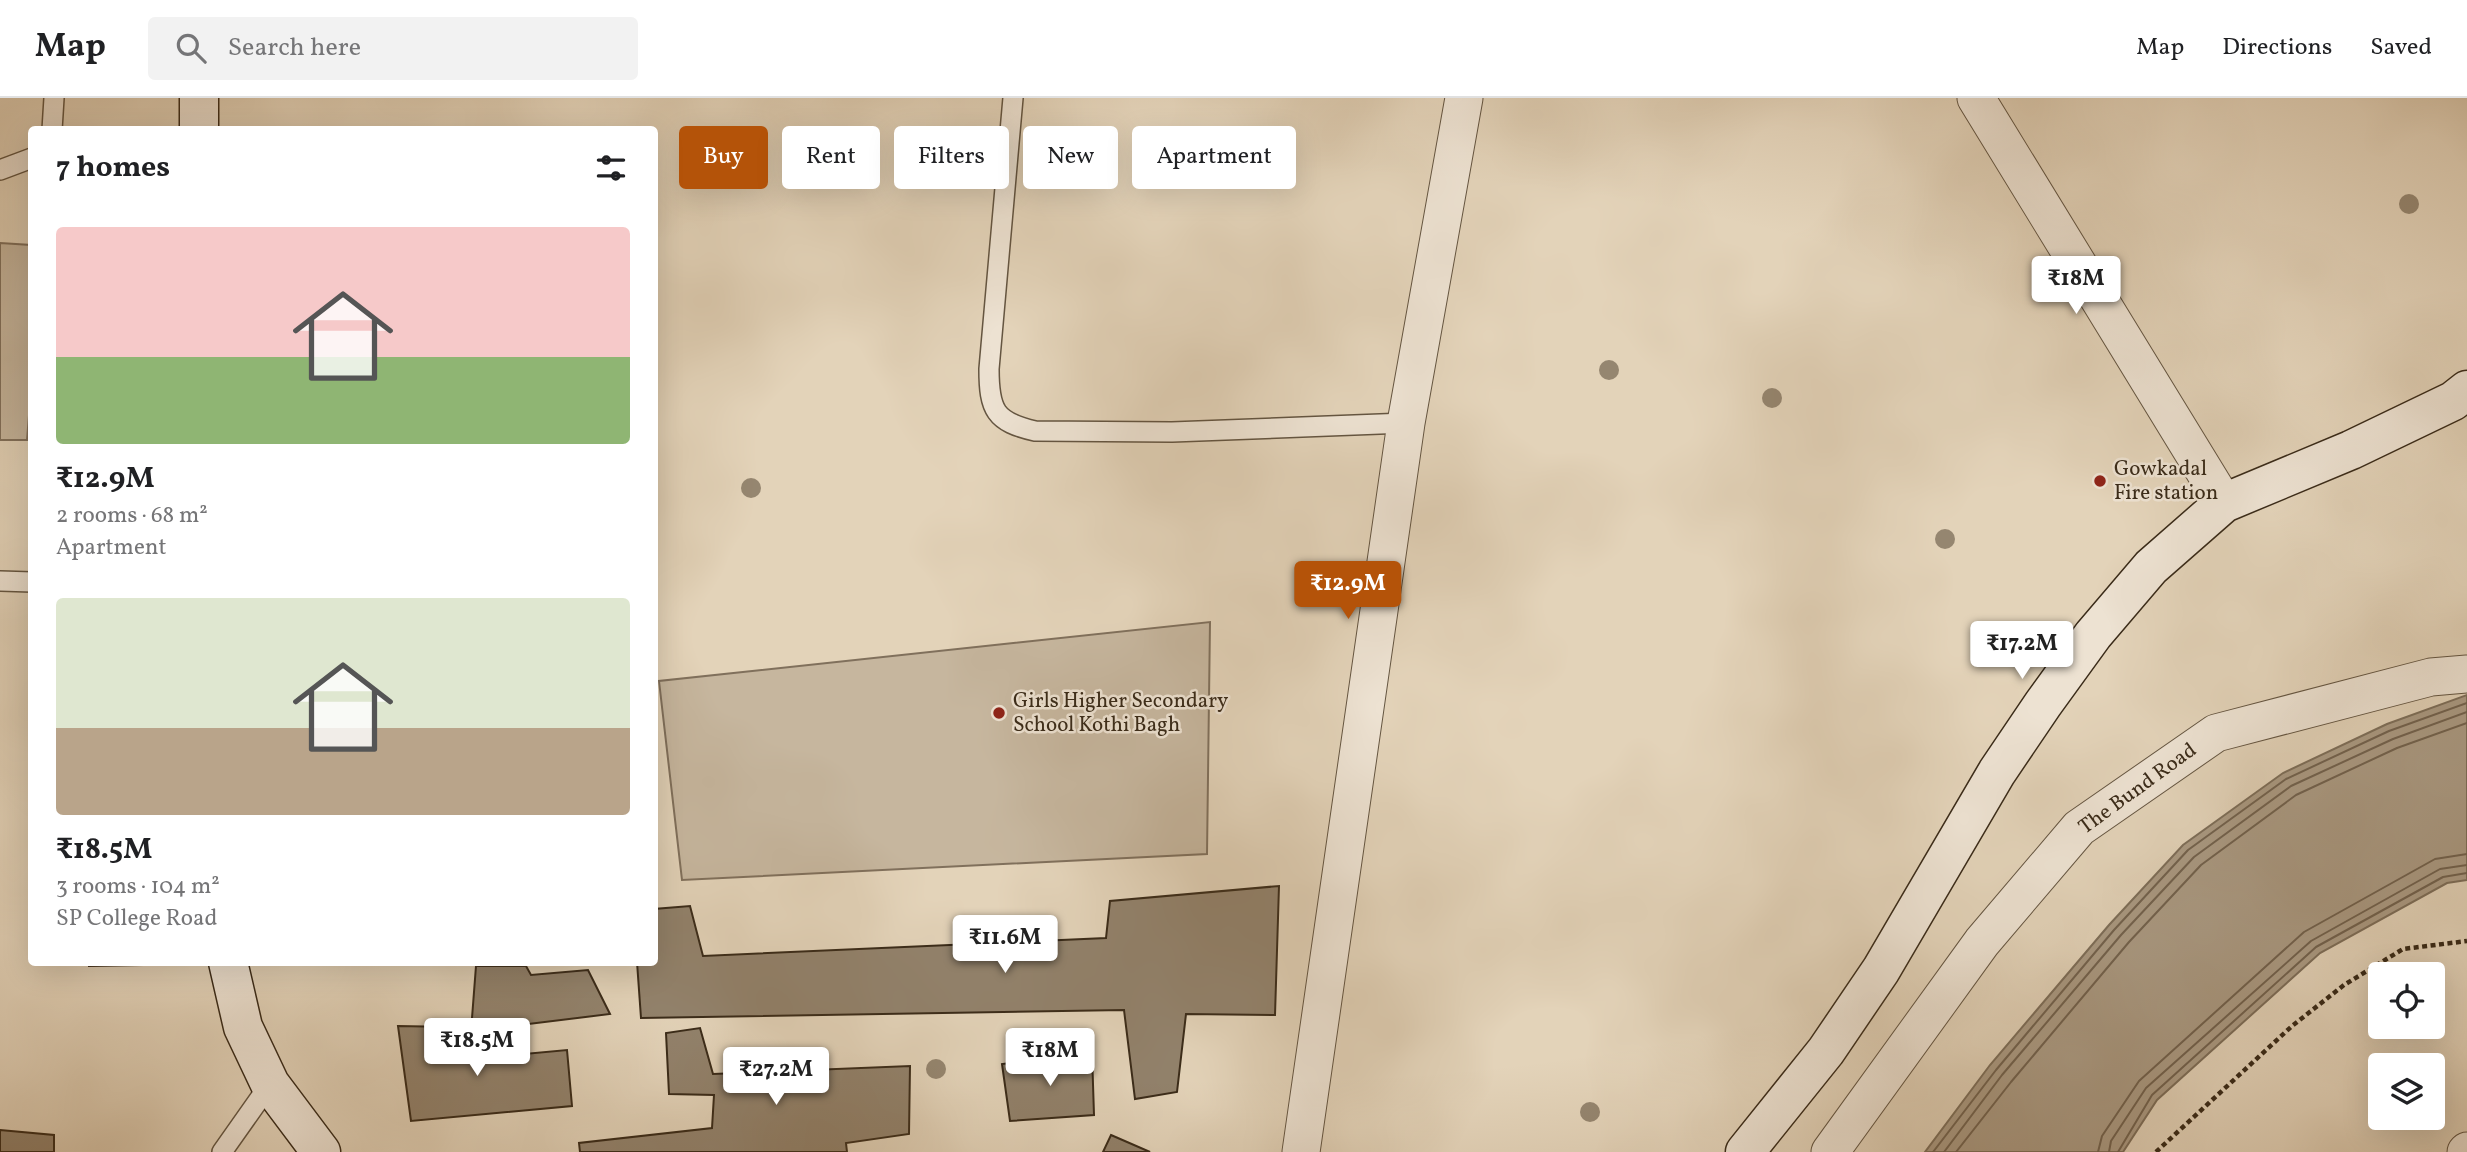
<!DOCTYPE html>
<meta charset="utf-8">
<style>
:root{--surface:#fff;--page:#f2f2f2;--text:#202124;--muted:#757577;--line:#e0e0e0;--accent:#b45309}
body{margin:0;font-family:Vollkorn,serif;background:var(--page);color:var(--text);height:100vh;display:flex;flex-direction:column;font-size:26px;white-space:nowrap}
*{box-sizing:border-box;margin:0}
p{font-size:23px;color:var(--muted)}
.icon{flex:none;width:38px;height:38px;fill:none;stroke:currentColor;stroke-width:2;stroke-linecap:round;stroke-linejoin:round}
.map{position:relative;flex:1;overflow:hidden}
.side{position:absolute;left:28px;top:28px;width:630px;height:840px;display:flex;flex-direction:column;background:var(--surface);border-radius:7px;box-shadow:0 7px 28px #0002}
.side>*{flex:none}
.guide{position:absolute;left:679px;top:28px;width:665px;height:63px;display:flex;gap:14px}
.buttons{position:absolute;left:2368px;top:864px;display:grid;gap:14px}
.buttons a{display:grid;place-items:center;width:77px;height:77px;border-radius:7px;background:var(--surface);box-shadow:0 7px 28px #0002;font-size:35px}
.price{position:absolute;translate:-50% -60px;padding:0 16px;border-radius:7px;background:#fff;color:#222;font-size:23px;line-height:46px;filter:drop-shadow(0 2px 4px #0008)}
.price::after{content:'';position:absolute;left:50%;top:42px;width:21px;height:16px;margin-left:-10px;background:inherit;clip-path:polygon(0 0,100% 0,50% 100%)}
.price.on{background:var(--accent);color:#fff}
ul{padding:0;list-style:none}
li{display:grid;align-content:center;gap:14px;height:371px;padding:0 28px}
li span{display:grid;place-items:center;height:217px;border-radius:7px;color:#555}
li>.icon{margin-inline-start:auto}
span .icon{width:126px;height:126px;fill:#fffc;stroke-width:1}
li b{font-size:30px}
h2{display:flex;justify-content:space-between;align-items:center;height:84px;padding:0 28px;font-size:30px}
.chip{padding:0 24px;border-radius:7px;background:var(--surface);box-shadow:0 7px 28px #0002;font-size:24px;line-height:63px}
.chip.on{background:var(--accent);color:#fff}
header{display:flex;align-items:center;gap:42px;box-sizing:border-box;height:98px;padding:0 35px;background:var(--surface);border-bottom:2px solid var(--line)}
header strong{font-size:33px}
nav{display:flex;gap:38px;margin-inline-start:auto;font-size:24px}
.search{width:490px;height:63px;background:var(--page);display:flex;align-items:center;gap:18px;box-sizing:border-box;padding:0 24px;border-radius:7px;color:var(--muted);font-size:26px}
.map>svg:first-child{display:block}
</style>
<header>
<strong>Map</strong>
<div class="search"><svg class="icon" aria-label="search" viewBox="0 0 24 24"><circle cx="10" cy="10" r="6"/><path d="M15 15l6 6"/></svg>Search here</div>
<nav><a>Map</a><a>Directions</a><a>Saved</a></nav>
</header>
<div class="map">
<svg width="2467" height="1054" viewBox="0 0 2467 1054">
<rect width="100%" height="100%" fill="#e3d3b9"/>
<filter id="stains"><feTurbulence type="fractalNoise" baseFrequency=".00286" numOctaves="4"/><feColorMatrix values="0 0 0 0 .2 0 0 0 0 .09 0 0 0 0 .02 0 0 0 .5 -.17"/></filter>
<radialGradient id="worn" r=".72"><stop offset=".6" stop-color="#630" stop-opacity="0"/><stop offset="1" stop-color="#630" stop-opacity=".3"/></radialGradient>
<path fill="#c6b69e" stroke="#80705c" stroke-width="2" d="M0,145L31,147L32,280L27,342H0Z
M1210,524L1207,756L682,782L659,583Z"/>
<path fill="#aa9a83" stroke="#7d6e59" stroke-width="2" d="M2467,597V782L2447,785L2320,855L2157,1002L2123,1054H1925L1990,967L2109,827L2183,747L2283,675L2387,626Z"/>
<g fill="none" stroke-linecap="round" stroke-linejoin="round">
<path stroke="#72624e" stroke-width="2" d="M1933,1054L1996,972L2114,832L2188,752L2286,681L2389,633L2467,605
M1944,1054L2002,977L2121,837L2194,759L2291,688L2393,641L2467,614
M1956,1054L2011,984L2129,844L2201,767L2296,697L2397,650L2467,625
M2098,1054L2102,1038L2139,983L2304,834L2435,761L2467,756
M2109,1054L2111,1043L2146,990L2311,843L2440,771L2467,767
M2118,1054L2152,997L2316,849L2443,779L2467,775"/>
</g>
<path fill="#92826c" stroke="#3a2b19" stroke-width="2" d="M1279,788L1275,917L1186,916L1177,994L1135,1001L1124,912L641,920L637,864H654V811L690,808L703,858L1106,840L1110,803Z
M89,864H198V866L89,868Z
M476,868H526L531,877L588,872L610,916L471,933Z
M398,928L451,929L459,962L567,952L572,1008L411,1023Z
M700,930L713,976L910,968L909,1036L846,1045L847,1054H580L579,1045L712,1030L714,997L669,996L666,935Z
M1092,955L1094,1017L1010,1023L1002,966Z
M0,1032L54,1037V1054H0Z
M1111,1037L1150,1054H1103Z"/>
<g fill="none" stroke-linecap="round" stroke-linejoin="round">
<g stroke="#645541" stroke-width="22">
<path id="lane" d="M1013,0L989,271C989,312 995,324 1035,333L1172,334L1406,325
M52,32L54,0
M0,72L32,60
M0,483L32,484
M222,1054L270,986"/>
</g>
<g stroke="#645541" stroke-width="39">
<path id="street" d="M1976,0L2224,405
M1301,1054L1406,325L1464,0
M1830,1054L1982,844L2079,730L2216,635L2431,579L2467,576
M2466,1054L2467,1053"/>
</g>
<g stroke="#3a2b19" stroke-width="41">
<path id="secondary" d="M199,0V32
M228,864L243,929L270,986L321,1054
M1745,1054L1826,953L1881,872L1997,674L2043,606L2093,537L2151,469L2224,405L2351,352L2453,303L2467,292"/>
</g>
<path stroke="#3a2b19" stroke-width="4.5" stroke-dasharray="5 3.5" stroke-linecap="butt" d="M2156,1054L2292,928L2344,887L2403,851L2467,843"/>
<use href="#lane" stroke="#ede2d2" stroke-width="19"/>
<use href="#street" stroke="#ede2d2" stroke-width="37"/>
<use href="#secondary" stroke="#ede2d2" stroke-width="38"/>
</g>
<g fill="#958670">
<circle cx="2409" cy="106" r="10"/>
<circle cx="1609" cy="272" r="10"/>
<circle cx="1772" cy="300" r="10"/>
<circle cx="751" cy="390" r="10"/>
<circle cx="1945" cy="441" r="10"/>
<circle cx="936" cy="971" r="10"/>
<circle cx="1590" cy="1014" r="10"/>
</g>
<g fill="#8f2418" stroke="#ede2d2" stroke-width="2.5">
<circle cx="2100" cy="383" r="7"/>
<circle cx="999" cy="615" r="7"/>
</g>
<g text-anchor="middle" dominant-baseline="central" stroke-width="5" stroke-linejoin="round" paint-order="stroke">
<g font-size="21" fill="#3a2b19" stroke="#ede2d2" text-anchor="start">
<text x="2114" y="371">Gowkadal<tspan x="2114" dy="24">Fire station</tspan></text>
<text x="1013" y="603">Girls Higher Secondary<tspan x="1013" dy="24">School Kothi Bagh</tspan></text>
</g>
<g font-size="21" fill="#3a2b19" stroke="#ede2d2">
<text transform="translate(2138 691) rotate(-36)">The Bund Road</text>
</g>
</g>
<rect width="100%" height="100%" filter="url(#stains)"/>
<rect width="100%" height="100%" fill="url(#worn)"/>
</svg>
<div class="buttons">
<a><svg class="icon" aria-label="locate" viewBox="0 0 24 24"><circle cx="12" cy="12" r="6"/><path d="M12 2v4M12 18v4M2 12h4M18 12h4"/></svg></a>
<a><svg class="icon" aria-label="layers" viewBox="0 0 24 24"><path d="M12 4l9 5-9 5-9-5zM3 14l9 5 9-5"/></svg></a>
</div>
<b class="price" style="left:2076px;top:218px">₹18M</b>
<b class="price on" style="left:1348px;top:523px">₹12.9M</b>
<b class="price" style="left:2022px;top:583px">₹17.2M</b>
<b class="price" style="left:1005px;top:877px">₹11.6M</b>
<b class="price" style="left:477px;top:980px">₹18.5M</b>
<b class="price" style="left:1050px;top:990px">₹18M</b>
<b class="price" style="left:776px;top:1009px">₹27.2M</b>
<div class="guide">
<a class="chip on">Buy</a>
<a class="chip">Rent</a>
<a class="chip">Filters</a>
<a class="chip">New</a>
<a class="chip">Apartment</a>
</div>
<section class="side">
<h2>7 homes<svg class="icon" aria-label="filters" viewBox="0 0 24 24"><path d="M4 7h16M4 17h16"/><circle cx="9" cy="7" r="2"/><circle cx="15" cy="17" r="2"/></svg></h2>
<ul>
<li><span style="background:linear-gradient(#f6c9c9 60%,#8fb573 0)"><svg class="icon" aria-label="home" viewBox="0 0 24 24"><path d="M3 11l9-7 9 7M6 9v11h12V9"/></svg></span><div><b>₹12.9M</b><p>2 rooms · 68 m²</p><p>Apartment</p></div></li>
<li><span style="background:linear-gradient(#dfe7d0 60%,#b9a48a 0)"><svg class="icon" aria-label="home" viewBox="0 0 24 24"><path d="M3 11l9-7 9 7M6 9v11h12V9"/></svg></span><div><b>₹18.5M</b><p>3 rooms · 104 m²</p><p>SP College Road</p></div></li>
</ul>
</section>
</div>
